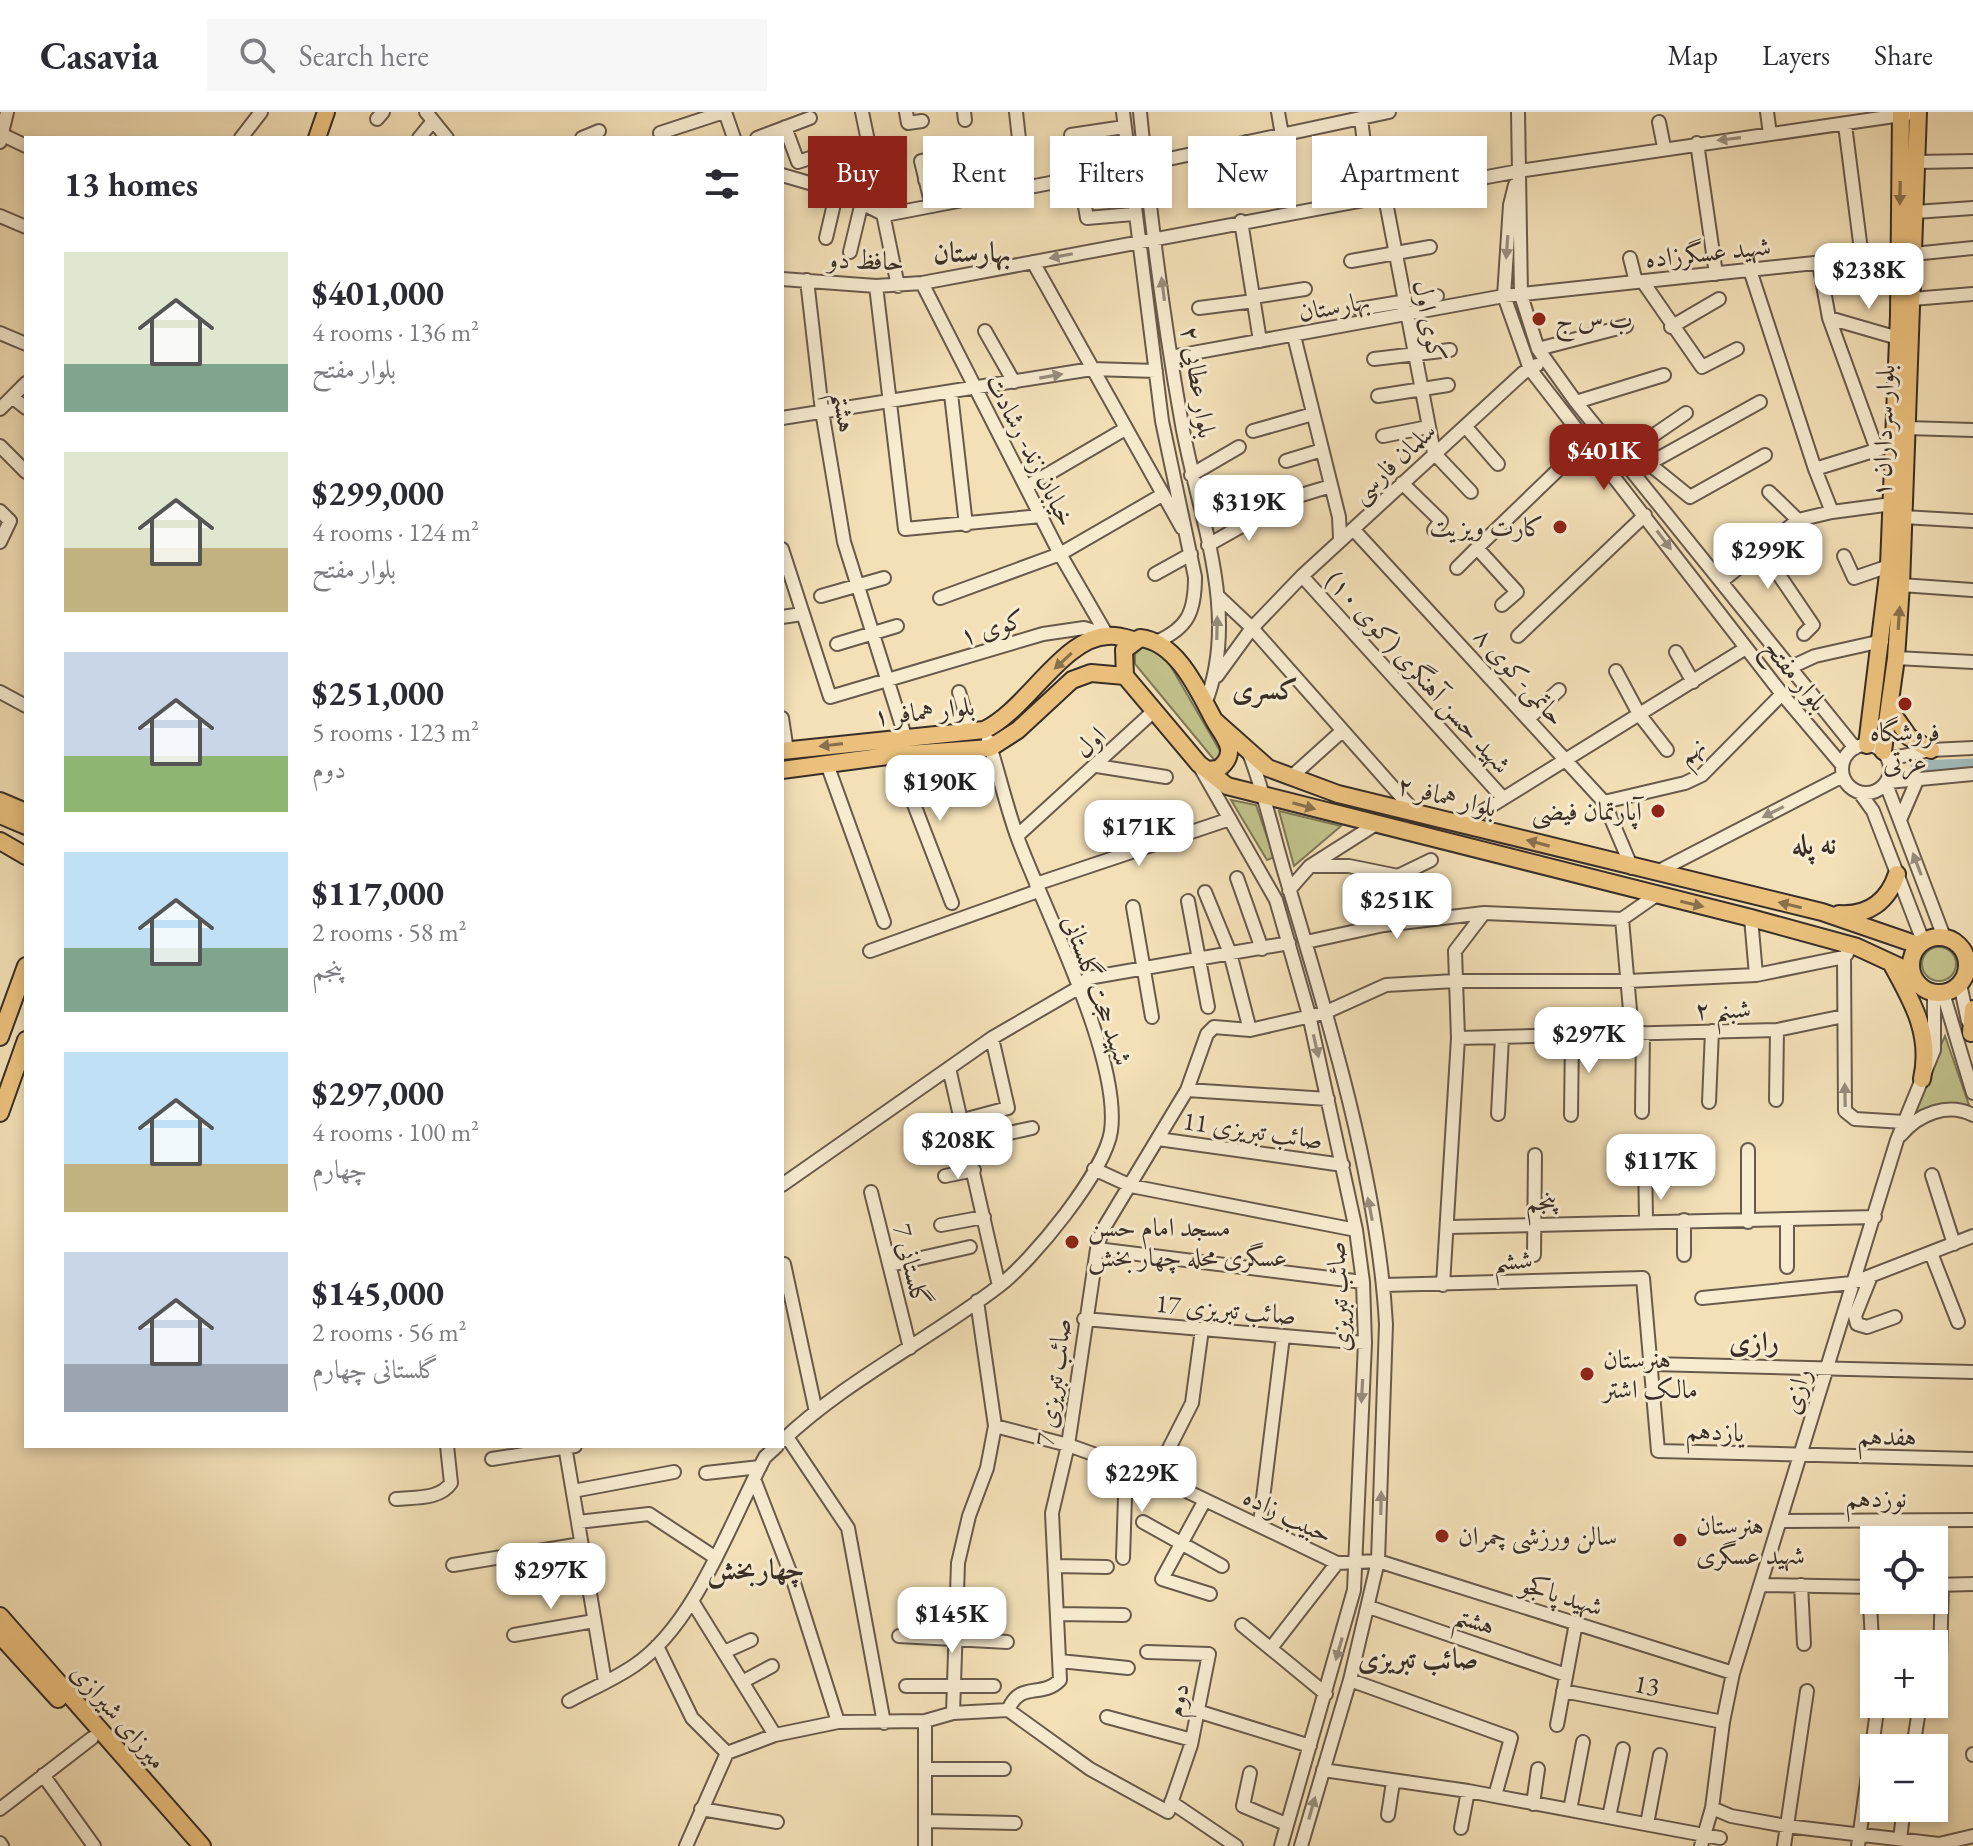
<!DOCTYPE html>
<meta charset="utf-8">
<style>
:root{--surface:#fff;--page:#f7f7f7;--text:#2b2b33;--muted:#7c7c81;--line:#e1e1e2;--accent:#8f2418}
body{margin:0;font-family:"EB Garamond",Amiri,serif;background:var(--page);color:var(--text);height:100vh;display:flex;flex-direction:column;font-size:30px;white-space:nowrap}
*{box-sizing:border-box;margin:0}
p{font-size:26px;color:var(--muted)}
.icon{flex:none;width:44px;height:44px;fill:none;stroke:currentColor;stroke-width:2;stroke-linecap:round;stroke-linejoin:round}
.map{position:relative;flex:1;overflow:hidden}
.panel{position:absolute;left:24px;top:24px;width:760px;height:1312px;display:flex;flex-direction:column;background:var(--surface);border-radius:0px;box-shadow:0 4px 12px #0003}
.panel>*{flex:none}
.guide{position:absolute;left:808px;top:24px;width:760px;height:72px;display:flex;gap:16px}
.fabs{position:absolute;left:1860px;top:1414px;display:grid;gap:16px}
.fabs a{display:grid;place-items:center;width:88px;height:88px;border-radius:0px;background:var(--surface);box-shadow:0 4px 12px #0003;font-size:40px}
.price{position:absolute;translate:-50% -68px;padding:0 18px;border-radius:16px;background:#fff;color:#222;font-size:26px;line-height:52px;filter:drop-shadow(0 2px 4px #0008)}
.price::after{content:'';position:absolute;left:50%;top:48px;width:24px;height:18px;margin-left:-12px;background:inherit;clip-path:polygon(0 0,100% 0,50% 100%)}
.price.current{background:var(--accent);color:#fff}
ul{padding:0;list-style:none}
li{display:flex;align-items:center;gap:24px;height:200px;padding:0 40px}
li span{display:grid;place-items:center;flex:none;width:224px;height:160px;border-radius:0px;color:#555}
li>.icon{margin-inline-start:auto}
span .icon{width:96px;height:96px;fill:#fffc;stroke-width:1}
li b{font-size:34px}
h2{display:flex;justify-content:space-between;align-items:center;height:96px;padding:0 40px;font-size:34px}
.pill{padding:0 28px;border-radius:0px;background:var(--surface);box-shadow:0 4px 12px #0003;font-size:28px;line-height:72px}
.pill.current{background:var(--accent);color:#fff}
header{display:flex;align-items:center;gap:48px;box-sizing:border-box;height:112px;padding:0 40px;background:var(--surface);border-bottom:2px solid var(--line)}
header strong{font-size:38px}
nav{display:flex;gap:44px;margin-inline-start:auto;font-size:28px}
.search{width:560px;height:72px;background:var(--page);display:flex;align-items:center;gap:20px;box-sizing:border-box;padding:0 28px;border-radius:0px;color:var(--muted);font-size:30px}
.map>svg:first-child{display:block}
</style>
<header>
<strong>Casavia</strong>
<div class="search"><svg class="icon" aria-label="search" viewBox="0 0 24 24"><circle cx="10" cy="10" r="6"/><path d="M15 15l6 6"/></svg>Search here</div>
<nav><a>Map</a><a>Layers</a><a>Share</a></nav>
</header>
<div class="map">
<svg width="1973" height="1734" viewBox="0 0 1973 1734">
<rect width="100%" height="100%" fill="#f3e0b7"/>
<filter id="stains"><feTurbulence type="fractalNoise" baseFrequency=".0025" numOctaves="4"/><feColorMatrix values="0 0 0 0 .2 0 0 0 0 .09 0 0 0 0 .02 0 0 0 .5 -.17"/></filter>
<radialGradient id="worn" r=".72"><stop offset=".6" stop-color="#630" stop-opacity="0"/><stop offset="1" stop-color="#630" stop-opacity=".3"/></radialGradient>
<path fill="#c1c18a" stroke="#7d7858" stroke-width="2" d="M1144,534L1163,541L1223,644L1216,650L1135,552V542Z
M1231,688L1256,693L1274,745L1267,748Z
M1279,699L1341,714L1294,754Z
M1922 852a17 17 0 1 1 34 0a17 17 0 1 1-34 0Z
M1945,924L1969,993L1938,994L1908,1008Z"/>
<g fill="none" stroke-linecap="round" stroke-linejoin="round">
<path stroke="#a1baba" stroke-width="11" d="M1916,654L1973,652"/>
<g stroke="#685a4b" stroke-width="16">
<path id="minor" d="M426,0L447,26
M725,0L734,26
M862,0L898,174
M906,0L908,11L922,9
M964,0L965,8
M1016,0L1020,36
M1123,0L1162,309L1195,465C1195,500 1188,516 1156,530
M1140,0C1150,102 1163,206 1181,307C1196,398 1242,501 1205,592
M1278,0L1282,23
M1518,0L1521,183L1538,237L1576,290L1855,636
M1767,0L1770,22
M1361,6L1368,66
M377,7L383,0
M1659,10L1664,35
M1845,13L1862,146
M785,15L798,50L822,42
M660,21L724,0
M3,23L26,34
M1071,23L1124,15
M241,26L261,0
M419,26L433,9
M582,26L599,19
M757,26L810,6
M0,30L7,0
M1246,30L1252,85
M1697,31L1716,162
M1916,50L1973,49
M1145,52L1389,0
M782,63L837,79L885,103L1128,56
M1080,66L1087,106L1133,102
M925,68L957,62
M1515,73L1510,93L1504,184L1530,257L1782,582L1842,653
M1385,85L1434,341L1471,380
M932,94L921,49L949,45
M1915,100L1973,96
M0,104L26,115
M1241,109L1260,229
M826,126L837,79
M850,140L862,90
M1913,142L1973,136
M1630,146L1636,170
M1351,149L1430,135
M1033,150L1182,416
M1819,151L1829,206L1877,338
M1750,158L1815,357L1832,400L1892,392
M782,167L876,174L922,171L1519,59L1908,2
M807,168L822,299L844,430L905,624
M1643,170L1702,255L1737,237
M922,171L1060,442L1107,523
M876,174L905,417L1041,404
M1253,185L1305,177
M1912,187L1973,182
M1199,196L1254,189
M1359,197L1437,184
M1829,206L1898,226
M1671,215L1719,187
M985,219L1014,270
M0,221L26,232
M1294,224L1339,405L1340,426
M1538,237L1626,214
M1171,245L1504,184L1899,142
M1374,247L1450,238
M951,282L966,413
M1378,284L1448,273
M12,285L26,296
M1576,290L1664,263
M0,297L26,271
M782,306L1092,257L1156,259
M1465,314L1498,352
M1907,316L1973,318
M1253,319L1313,302
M1383,324L1428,315
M0,334L26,360
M1632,338L1686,301
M1623,344L1632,338L1690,385L1765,343
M1286,349L1322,338
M1650,351L1760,290
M1815,357L1883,336
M1191,363L1239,335
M1402,371L1441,409L1434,418
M1026,375L1125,317
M1769,380L1798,408
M1298,384L1331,374
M0,399L10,409L0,430
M1903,405L1973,409
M1353,417L1604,690L1632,756
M1208,433L1272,397
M782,437L830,585L1043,522L1084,516L1107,523
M1762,438L1813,513L1804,522
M1844,444L1854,466L1889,454
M1457,456L1477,436
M1155,462L1191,442
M1302,464L1503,686
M1722,469L1798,408L1832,400
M1901,473L1972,478
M821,484L884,466
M1218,484L1252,516L1414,699
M940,486L1060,442L1162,383
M1502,493L1517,480L1477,436L1588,329
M782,505L802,502
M1518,524L1645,403
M837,532L897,514
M1676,540L1693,570
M1896,546L1973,550
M1789,556L1815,544L1882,529
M1616,559L1639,602L1667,638
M1217,564L1252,516L1302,464L1523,261L1537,253
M0,580L26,594
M959,580L971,620
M1530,605L1559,578
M782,606L787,639
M1842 657a24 24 0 1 1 48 0a24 24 0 1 1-48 0Z
M1249,641C1265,682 1274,727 1287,769C1328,905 1378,1070 1386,1212L1378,1449L1350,1568L1301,1734
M895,643L952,791
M1888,647L1931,638L1973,636
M827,652L884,810
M1097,654L1166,665
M1200,655L1276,788L1309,903L1356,1118L1363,1170L1365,1231L1354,1478L1281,1734
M1290,666L1341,620
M1888,670L1973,662
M1886,672L1944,825
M1860,681L1873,699L1923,829
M1604,690L1685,671L1702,663L1782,582
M1900,708L1918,666
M1462,712L1746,536
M1017,724L1155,598
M1310,754H1349L1398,764L1431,748
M1655,761L1843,664
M1237,766L1262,837
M1036,772L1230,707
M1289,778L1310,754L1373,714
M1205,780L1230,841L1250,918
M1188,789L1208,895
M1133,795L1152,905
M1751,806L1756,863
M1622,807L1632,921
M1306,830L1384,813L1484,801L1622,807L1655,784
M870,839L1038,779
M1847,842L1844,845L1845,999L1855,1007L1904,1010
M1960,872L1968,909
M1943,881L1973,981
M1458,926L1777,918L1844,904
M949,956L999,1174
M1187,978L1328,987
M1776,988L1777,918
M1709,990L1712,919
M1642,1000L1643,921
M1498,1002L1502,925
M1571,1003L1572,923
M963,1008L1008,996L992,926
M929,1021L965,1015
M1901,1023C1918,1002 1948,990 1973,1003
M1158,1027L1343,1053
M968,1030L1032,1016
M1645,1044L1646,1108
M1094,1057L1131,1074L1356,1118
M1932,1063L1954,1132
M945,1064L974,1058
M782,1073L992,926L1078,876L1088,866L1289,831
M871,1080L910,1236
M1684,1108V1143
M1787,1108V1155
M1748,1110V1038
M941,1113L984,1105
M1449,1115L1875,1105
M1097,1137L1363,1170
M1931,1141L1958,1210
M1534,1143L1535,1043
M784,1152L816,1300
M890,1153L970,1135
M1871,1164L1855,1204L1857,1212L1867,1215L1895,1205
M1384,1173L1643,1166L1658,1339L1973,1347
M1443,1173L1458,926L1455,839L1484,801
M1702,1186L1852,1171L1973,1124
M1084,1207L1365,1231
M1652,1252L1973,1260
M995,1314L1068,1333L1155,1364L1337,1451L1378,1449L1733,1561
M787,1325L848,1416L884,1611
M782,1329C846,1268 929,1228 999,1174C1032,1149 1105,1060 1111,1019C1121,946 1045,799 1018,727C1006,694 999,661 988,628
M565,1334L605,1570
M492,1347L575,1334
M706,1361L760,1355
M1155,1364L1192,1291L1202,1217
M754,1367L792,1465L838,1610
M573,1379L674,1360
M396,1387C415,1385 439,1388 451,1371L447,1334
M1205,1388L1162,1467L1210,1482
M1780,1409L1973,1408
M578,1410L649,1402L716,1446
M1143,1410L1222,1454
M1260,1411L1283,1224
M1123,1446L1126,1355
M453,1453L581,1432
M1055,1454L1107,1455
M1762,1473L1874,1475
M1801,1473L1804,1532
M1936,1473L1973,1472
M1869,1475L1872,1528
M692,1489L775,1623
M1369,1495L1566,1563
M1058,1502L1124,1503
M1242,1513L1326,1582
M514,1523L594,1509
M899,1524L1007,1530
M657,1534L692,1606L727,1641
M1271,1536L1337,1451
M724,1540L751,1528
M1940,1546L1942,1473
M1060,1549L1128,1556
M1350,1568L1511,1626L1495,1684
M742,1570L772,1554
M906,1574H994
M1563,1579L1723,1610
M569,1589C591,1577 615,1567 635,1553C696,1512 731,1408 765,1345L777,1334
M1008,1598C1021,1568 1041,1587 1060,1568L1052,1401L1068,1333L1097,1137L1102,1119L1187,978L1207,922L1214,915L1250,918L1324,901L1386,873L1455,869H1628L1756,863L1844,845
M1008,1598L1090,1657L1168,1700L1191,1633L1209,1542L1147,1540
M1197,1599L1310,1634
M953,1601L958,1451L969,1404L987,1356L995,1314L977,1189
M1107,1605L1192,1628
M925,1609V1734
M1557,1613L1576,1511
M1913,1636L1920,1592
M727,1641L775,1623L838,1610L925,1609L953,1601L1008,1598
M1973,1642V1643
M926,1657H1004
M1323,1658L1468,1679L1720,1726
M1250,1661L1243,1694L1286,1712
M43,1663L94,1734
M1171,1690L1236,1734
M1533,1692L1538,1657
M1712,1696L1731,1704L1786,1714L1939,1732L1973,1724
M0,1697L92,1626
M701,1697L777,1710
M1570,1698L1583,1630
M1388,1703L1393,1670
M1609,1705L1623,1637
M925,1709L1015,1711
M1647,1712L1660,1643
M1461,1716L1468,1679
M1900,1727L1904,1696
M0,1731L2,1734
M686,1734L727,1641
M1701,1734L1712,1696L1723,1610L1733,1561L1897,1028L1934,938V880
M1784,1734L1807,1579
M1858,1734L1878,1592"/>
</g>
<g stroke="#392e27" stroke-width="20">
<path id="major" d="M317,26L326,0
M1140,526C1177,530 1198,578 1214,608C1218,616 1227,626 1229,636C1230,645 1225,652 1218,657L1207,658L1199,652L1125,564L1124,538Z
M1890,598L1909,625L1931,638
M1214,608L1268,656L1338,682L1822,800L1918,833
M1867,633L1889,454L1899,203L1901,0
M782,639L984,618C1026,599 1063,525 1108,524C1116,523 1126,526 1133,528
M1883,639L1896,546L1901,473L1918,0
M782,658L895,643L990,636L1018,618L1072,568L1091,561L1125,564
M1207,658L1227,674L1751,806L1857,835L1911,860
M0,689L26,700
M0,703L26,714
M0,729L26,744
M1839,802C1869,804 1888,789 1897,762
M1911 853a28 28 0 1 1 56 0a28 28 0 1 1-56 0Z
M1891,851C1912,889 1932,922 1922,967
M1971,921L1973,897
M0,925L26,854
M0,1001L26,928
M0,1504L202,1734
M0,1523L58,1587"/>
</g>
<use href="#minor" stroke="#f7ebd0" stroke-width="12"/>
<use href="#major" stroke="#eac07c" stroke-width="16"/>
</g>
<defs><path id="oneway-solid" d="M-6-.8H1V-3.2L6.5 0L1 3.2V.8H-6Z" transform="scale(2)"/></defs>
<g fill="#988c7c">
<use href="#oneway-solid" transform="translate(1729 27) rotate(173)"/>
<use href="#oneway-solid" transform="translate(1507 135) rotate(94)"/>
<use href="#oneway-solid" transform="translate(1061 144) rotate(169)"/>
<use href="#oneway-solid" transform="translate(1163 177) rotate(-97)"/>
<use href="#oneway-solid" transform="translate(1051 264) rotate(-10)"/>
<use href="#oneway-solid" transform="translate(1664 428) rotate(53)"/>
<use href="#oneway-solid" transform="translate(1217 516) rotate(-89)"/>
<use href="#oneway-solid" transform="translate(1773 700) rotate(153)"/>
<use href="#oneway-solid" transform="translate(1917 752) rotate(-111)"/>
<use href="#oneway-solid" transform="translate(1316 934) rotate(77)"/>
<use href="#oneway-solid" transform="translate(1845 983) rotate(-91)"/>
<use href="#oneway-solid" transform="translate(1370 1097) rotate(-101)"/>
<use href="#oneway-solid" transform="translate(1362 1279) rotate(93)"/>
<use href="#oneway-solid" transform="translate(1381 1391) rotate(-89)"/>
<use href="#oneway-solid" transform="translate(1339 1537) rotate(106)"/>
<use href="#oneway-solid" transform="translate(1312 1696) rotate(-74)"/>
</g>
<g fill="#89704d">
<use href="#oneway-solid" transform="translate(1900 81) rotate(91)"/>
<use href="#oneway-solid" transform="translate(1899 506) rotate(-86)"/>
<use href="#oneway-solid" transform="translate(1063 549) rotate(137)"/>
<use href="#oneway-solid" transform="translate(831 633) rotate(173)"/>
<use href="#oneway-solid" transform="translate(1304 694) rotate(16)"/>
<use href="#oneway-solid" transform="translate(1538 731) rotate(-165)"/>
<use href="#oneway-solid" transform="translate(1692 792) rotate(13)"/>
<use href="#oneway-solid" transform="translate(1790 793) rotate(-167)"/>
</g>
<g fill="#8f2418" stroke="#f7ebd0" stroke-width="3">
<circle cx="1539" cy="207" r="8"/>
<circle cx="1560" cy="415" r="8"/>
<circle cx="1905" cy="592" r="8"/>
<circle cx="1658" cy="699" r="8"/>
<circle cx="1072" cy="1130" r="8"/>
<circle cx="1587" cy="1262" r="8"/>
<circle cx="1442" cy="1424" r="8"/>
<circle cx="1680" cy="1428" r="8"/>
</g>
<g text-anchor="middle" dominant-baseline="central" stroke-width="6" stroke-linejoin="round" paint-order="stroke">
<g font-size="26" fill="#392e27" stroke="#f7ebd0">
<text transform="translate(1708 140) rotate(-6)">شهید عسگرزاده</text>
<text transform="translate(866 148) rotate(2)">حافظ دو</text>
<text transform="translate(1334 194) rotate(-10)">بهارستان</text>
<text transform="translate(1430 209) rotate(79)">کوی اول</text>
<text transform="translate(1199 270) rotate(81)">بلوار عطایی ۲</text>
<text transform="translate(845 300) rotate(82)">هشتم</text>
<text transform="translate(1883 319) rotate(-88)">بلوار سرداران ۱</text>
<text transform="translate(1031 338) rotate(63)">خیابان زند- رشادت</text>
<text transform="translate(1393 350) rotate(-43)">سلمان فارسی</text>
<text transform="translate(992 515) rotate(-17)">کوی ۱</text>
<text transform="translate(1419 560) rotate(48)">شهید حسن آهنگری (کوی ۱۰)</text>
<text transform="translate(1796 563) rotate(51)">بلوار مفتح</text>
<text transform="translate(1520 564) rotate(48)">حاتمی-کوی ۸</text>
<text transform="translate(924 599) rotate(-6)">بلوار همافر ۱</text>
<text transform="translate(1090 630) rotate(-43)">اول</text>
<text transform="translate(1691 638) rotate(-37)">نهم</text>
<text transform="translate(1447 684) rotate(14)">بلوار همافر ۲</text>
<text transform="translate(1098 878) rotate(70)">شهید حجت گلستانی</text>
<text transform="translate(1723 897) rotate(-1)">شبنم ۲</text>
<text transform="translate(1253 1018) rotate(8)">صائب تبریزی 11</text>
<text transform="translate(1541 1089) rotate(-2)">پنجم</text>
<text transform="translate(1513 1148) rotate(-2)">ششم</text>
<text transform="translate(912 1153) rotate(76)">گلستانی 7</text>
<text transform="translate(1338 1185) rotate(-93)">صائب تبریزی</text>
<text transform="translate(1226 1197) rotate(5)">صائب تبریزی 17</text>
<text transform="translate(1053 1270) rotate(-82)">صائب تبریزی 7</text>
<text transform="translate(1796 1279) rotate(-74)">رازی</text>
<text transform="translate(1715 1319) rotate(3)">یازدهم</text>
<text transform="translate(1887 1324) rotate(1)">هفدهم</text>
<text x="1876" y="1386">نوزدهم</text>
<text transform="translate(1288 1403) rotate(26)">حبیب زاده</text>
<text transform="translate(1562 1483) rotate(17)">شهید پاکجو</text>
<text transform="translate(1475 1508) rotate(19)">هشتم</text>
<text transform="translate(1647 1573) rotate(11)">13</text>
<text transform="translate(1177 1588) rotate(-79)">دوم</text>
<text transform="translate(119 1604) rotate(49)">میرزای شیرازی</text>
</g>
<g font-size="26" fill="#392e27" stroke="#f7ebd0" text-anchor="start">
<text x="1555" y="207">ب س ج</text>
<text x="1544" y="415" text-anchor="end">کارت ویزیت</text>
<text x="1905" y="620" text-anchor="middle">فروشگاه<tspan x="1905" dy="30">عزتی</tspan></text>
<text x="1642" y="699" text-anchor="end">آپارتمان فیضی</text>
<text x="1088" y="1115">مسجد امام حسن<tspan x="1088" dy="30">عسگری محله چهار بخش</tspan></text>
<text x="1603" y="1247">هنرستان<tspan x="1603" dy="30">مالک اشتر</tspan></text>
<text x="1696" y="1413">هنرستان<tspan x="1696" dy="30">شهید عسگری</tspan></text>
<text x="1458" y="1424">سالن ورزشی چمران</text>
</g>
<g font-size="28" font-weight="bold" fill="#392e27" stroke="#f7ebd0">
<text x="972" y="140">بهارستان</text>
<text x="1265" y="577">کسری</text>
<text x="1814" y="732">نه پله</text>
<text x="1754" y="1229">رازی</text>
<text x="756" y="1457">چهاربخش</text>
<text x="1418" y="1546">صائب تبریزی</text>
</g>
</g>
<rect width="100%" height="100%" filter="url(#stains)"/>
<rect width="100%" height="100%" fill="url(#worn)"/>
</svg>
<div class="fabs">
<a><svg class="icon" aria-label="locate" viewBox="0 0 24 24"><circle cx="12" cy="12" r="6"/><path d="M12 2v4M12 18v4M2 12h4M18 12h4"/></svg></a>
<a>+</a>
<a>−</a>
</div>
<b class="price" style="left:1869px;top:199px">$238K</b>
<b class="price current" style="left:1604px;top:380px">$401K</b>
<b class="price" style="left:1249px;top:431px">$319K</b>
<b class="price" style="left:1768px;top:479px">$299K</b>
<b class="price" style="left:940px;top:711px">$190K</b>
<b class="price" style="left:1139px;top:756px">$171K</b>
<b class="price" style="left:1397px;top:829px">$251K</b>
<b class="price" style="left:1589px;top:963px">$297K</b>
<b class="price" style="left:958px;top:1069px">$208K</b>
<b class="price" style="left:1661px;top:1090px">$117K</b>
<b class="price" style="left:1142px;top:1402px">$229K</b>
<b class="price" style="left:551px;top:1499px">$297K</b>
<b class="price" style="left:952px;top:1543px">$145K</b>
<div class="guide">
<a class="pill current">Buy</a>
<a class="pill">Rent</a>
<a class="pill">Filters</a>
<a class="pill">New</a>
<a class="pill">Apartment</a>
</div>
<section class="panel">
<h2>13 homes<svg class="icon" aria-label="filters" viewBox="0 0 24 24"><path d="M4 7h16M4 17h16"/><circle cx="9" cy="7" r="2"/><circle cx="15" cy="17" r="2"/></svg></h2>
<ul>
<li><span style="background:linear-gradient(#dfe7d0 70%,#7fa58c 0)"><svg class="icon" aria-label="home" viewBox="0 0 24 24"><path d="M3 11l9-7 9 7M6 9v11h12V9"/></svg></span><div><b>$401,000</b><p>4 rooms · 136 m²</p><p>بلوار مفتح</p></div></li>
<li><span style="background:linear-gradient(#dfe7d0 60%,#c2b280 0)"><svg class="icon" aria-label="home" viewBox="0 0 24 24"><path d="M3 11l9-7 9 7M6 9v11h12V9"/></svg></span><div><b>$299,000</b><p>4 rooms · 124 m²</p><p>بلوار مفتح</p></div></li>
<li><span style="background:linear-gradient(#c9d6e8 65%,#8fb573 0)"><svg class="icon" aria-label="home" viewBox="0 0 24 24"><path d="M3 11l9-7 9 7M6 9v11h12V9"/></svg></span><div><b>$251,000</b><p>5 rooms · 123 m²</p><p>دوم</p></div></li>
<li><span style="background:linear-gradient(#bfe0f5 60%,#7fa58c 0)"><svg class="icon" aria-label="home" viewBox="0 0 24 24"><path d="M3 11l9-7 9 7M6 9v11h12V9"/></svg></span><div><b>$117,000</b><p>2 rooms · 58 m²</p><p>پنجم</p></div></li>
<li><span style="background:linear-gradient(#bfe0f5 70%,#c2b280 0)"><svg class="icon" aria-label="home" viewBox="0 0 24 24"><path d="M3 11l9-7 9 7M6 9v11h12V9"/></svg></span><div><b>$297,000</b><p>4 rooms · 100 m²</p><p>چهارم</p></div></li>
<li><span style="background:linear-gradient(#c9d6e8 70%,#9aa5b1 0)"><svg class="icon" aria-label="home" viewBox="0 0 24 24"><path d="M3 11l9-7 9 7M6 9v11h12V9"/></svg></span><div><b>$145,000</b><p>2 rooms · 56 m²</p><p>گلستانی چهارم</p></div></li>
</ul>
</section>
</div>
